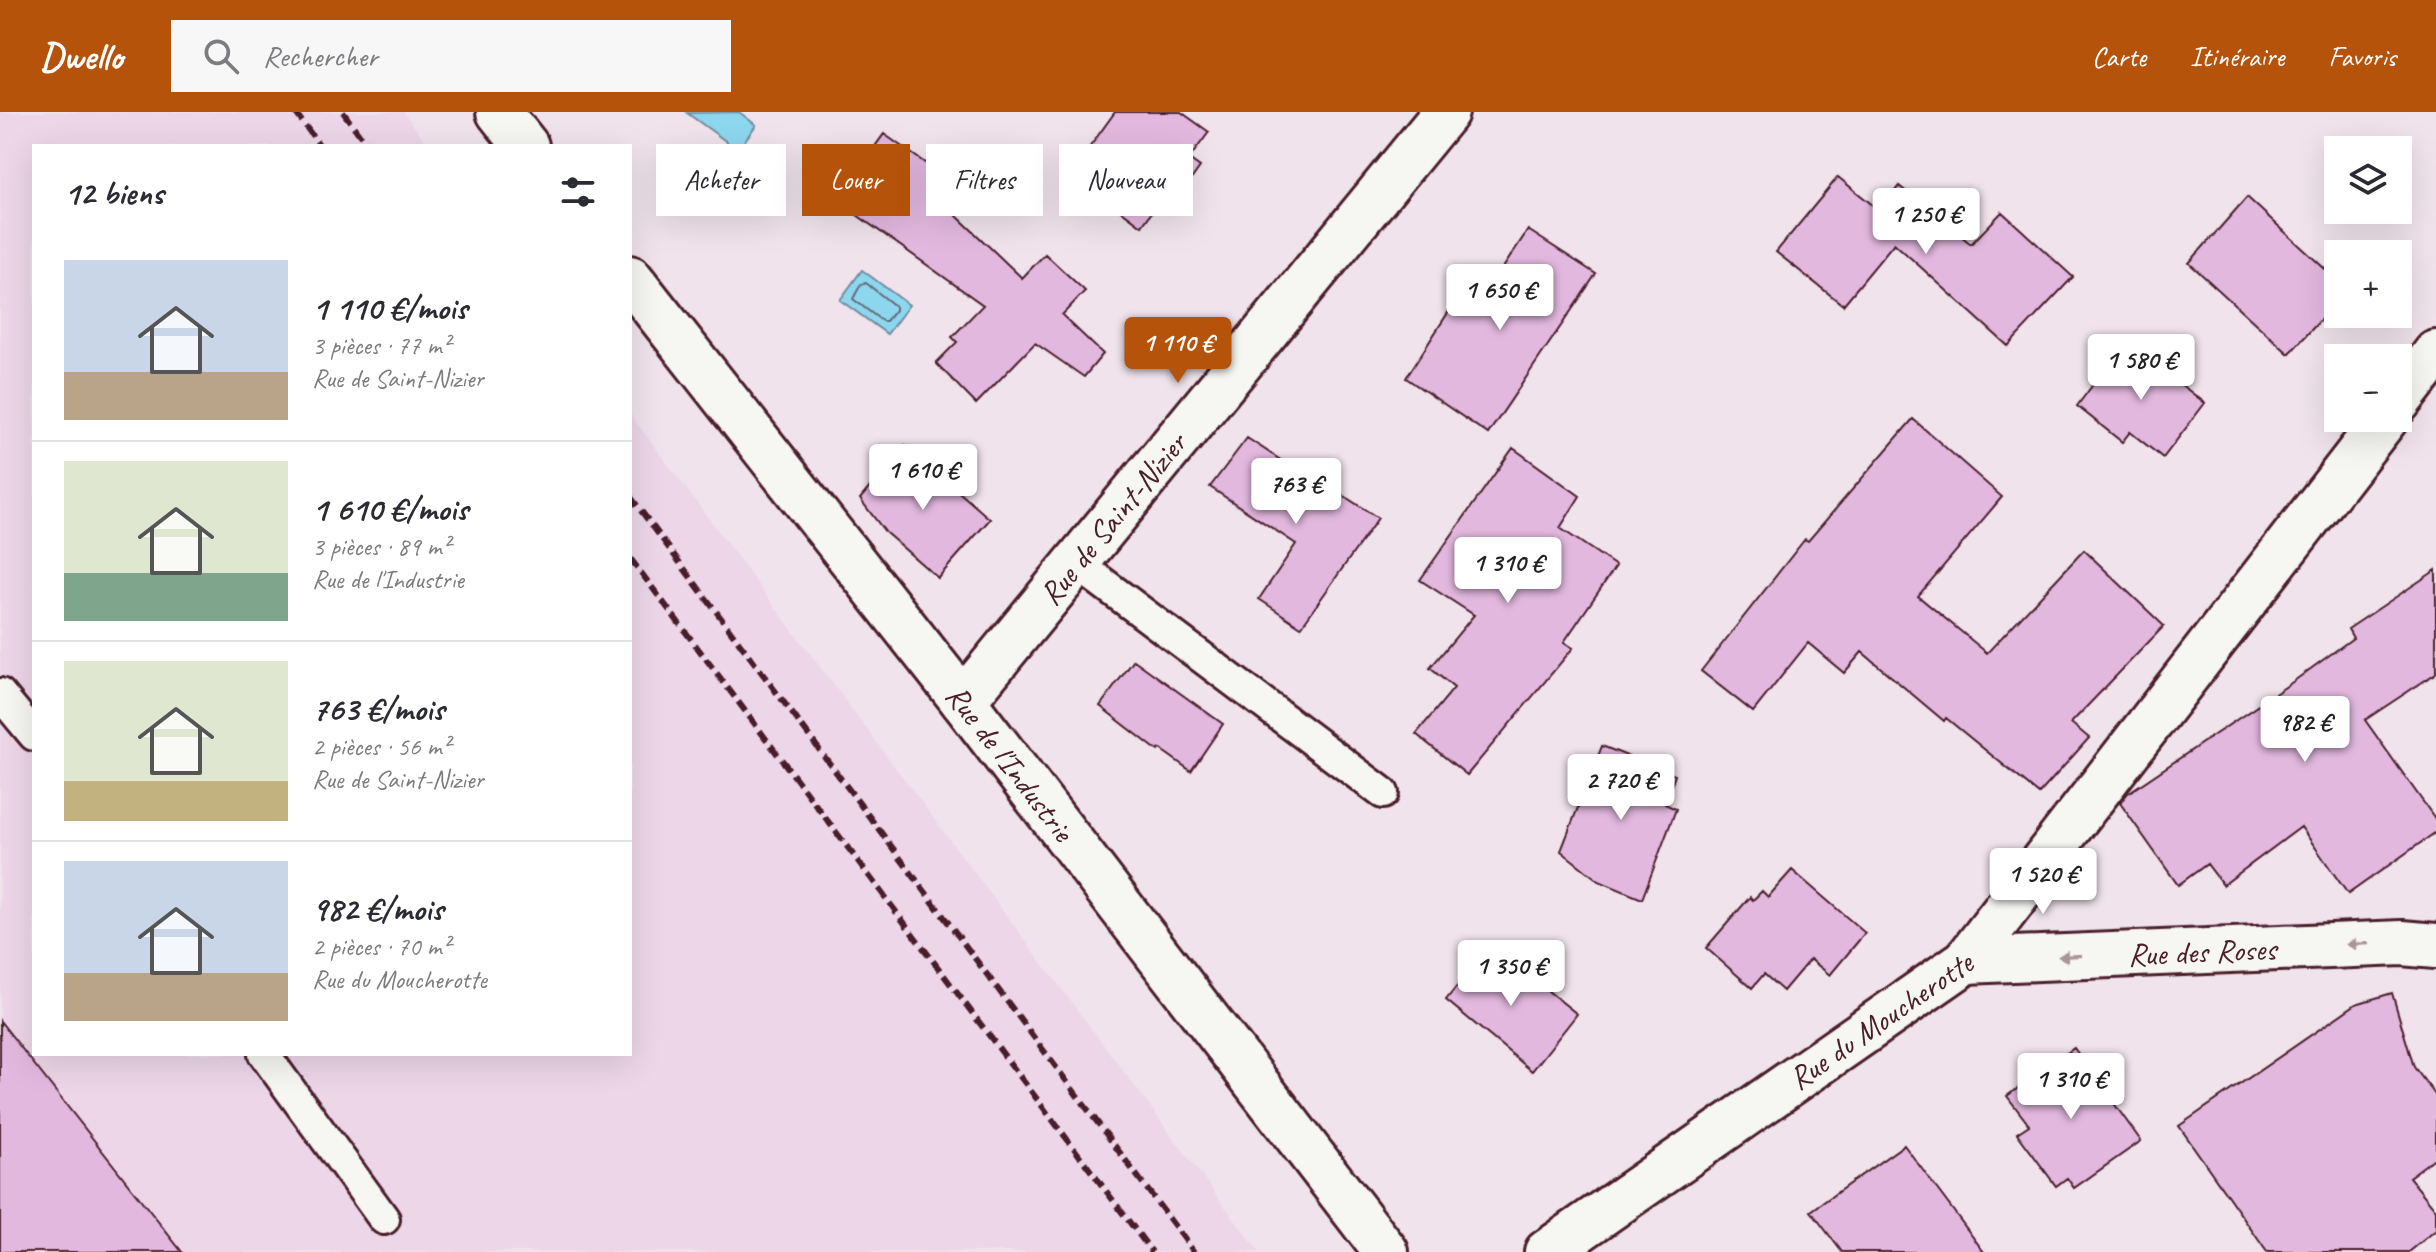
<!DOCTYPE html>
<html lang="fr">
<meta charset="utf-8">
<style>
:root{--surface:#fff;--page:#f7f7f7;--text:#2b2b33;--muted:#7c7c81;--line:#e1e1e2;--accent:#b45309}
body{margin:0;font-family:Caveat,sans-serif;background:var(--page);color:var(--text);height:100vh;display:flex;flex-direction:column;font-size:30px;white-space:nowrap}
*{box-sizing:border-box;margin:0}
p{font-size:26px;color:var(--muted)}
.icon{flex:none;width:44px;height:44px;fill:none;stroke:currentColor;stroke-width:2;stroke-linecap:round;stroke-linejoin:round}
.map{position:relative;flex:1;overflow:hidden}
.side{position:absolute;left:32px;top:32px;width:600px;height:912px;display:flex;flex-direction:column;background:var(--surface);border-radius:0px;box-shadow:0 8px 32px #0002}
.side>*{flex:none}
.banner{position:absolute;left:656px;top:32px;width:760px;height:72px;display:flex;gap:16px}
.fabs{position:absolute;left:2324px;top:24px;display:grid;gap:16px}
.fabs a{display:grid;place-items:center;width:88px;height:88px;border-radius:0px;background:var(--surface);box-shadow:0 8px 32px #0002;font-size:40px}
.price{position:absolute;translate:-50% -68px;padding:0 18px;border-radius:8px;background:#fff;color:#222;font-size:26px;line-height:52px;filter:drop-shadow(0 2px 4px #0008)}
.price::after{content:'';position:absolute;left:50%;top:48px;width:24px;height:18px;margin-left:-12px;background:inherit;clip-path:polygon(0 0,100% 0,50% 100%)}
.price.on{background:var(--accent);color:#fff}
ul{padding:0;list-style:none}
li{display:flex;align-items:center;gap:24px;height:200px;padding:0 32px}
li+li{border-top:2px solid var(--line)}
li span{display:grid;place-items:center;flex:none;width:224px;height:160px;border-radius:0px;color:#555}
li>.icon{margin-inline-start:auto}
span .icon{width:96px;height:96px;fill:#fffc;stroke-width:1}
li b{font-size:34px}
h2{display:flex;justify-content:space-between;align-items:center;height:96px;padding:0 32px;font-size:34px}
.tag{padding:0 28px;border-radius:0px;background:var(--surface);box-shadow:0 8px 32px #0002;font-size:28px;line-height:72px}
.tag.on{background:var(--accent);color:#fff}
header{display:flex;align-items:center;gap:48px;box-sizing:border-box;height:112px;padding:0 40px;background:var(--accent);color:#fff}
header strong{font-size:38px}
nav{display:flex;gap:44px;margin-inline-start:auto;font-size:28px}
.search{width:560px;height:72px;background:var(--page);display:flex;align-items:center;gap:20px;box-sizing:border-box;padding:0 28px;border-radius:0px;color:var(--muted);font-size:30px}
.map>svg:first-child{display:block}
</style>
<header>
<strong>Dwello</strong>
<div class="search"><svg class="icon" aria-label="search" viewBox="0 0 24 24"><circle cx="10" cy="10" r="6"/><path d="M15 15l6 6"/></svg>Rechercher</div>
<nav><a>Carte</a><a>Itinéraire</a><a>Favoris</a></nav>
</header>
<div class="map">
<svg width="2436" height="1140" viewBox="0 0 2436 1140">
<rect width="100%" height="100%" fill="#f0e3ec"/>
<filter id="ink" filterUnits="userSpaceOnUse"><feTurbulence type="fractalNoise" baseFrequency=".0125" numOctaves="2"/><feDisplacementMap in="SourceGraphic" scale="16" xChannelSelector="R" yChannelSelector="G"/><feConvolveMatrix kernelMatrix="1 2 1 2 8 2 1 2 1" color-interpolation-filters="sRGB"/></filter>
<g filter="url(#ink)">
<path fill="#ecd6e8" d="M0,0H403L429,34H34V942H630V302L1259,1140H0Z"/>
<path fill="#8dd7ee" stroke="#728da0" stroke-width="2" d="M739,0L756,13L738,38L687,1Z
M862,158L909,193L887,222L840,188Z"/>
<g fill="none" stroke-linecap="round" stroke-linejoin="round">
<path stroke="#656979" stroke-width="2" d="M866,171L895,194V198L886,209H882L853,187L861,172Z"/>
</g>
<path fill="#e2b8df" stroke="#4a1f2b" stroke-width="2" d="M1115,0H1181L1209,20L1189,47L1200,55L1173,93L1162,86L1142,114L1071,61Z
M884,22L970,83L956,103L1022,166L1045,142L1085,179L1062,203L1103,242L1084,265L1035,231L976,292L936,251L957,230L952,225L983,193L836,88Z
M1838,65L1879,98L1899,74L1971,132L2002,100L2073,165L2008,234L1894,131L1843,193L1776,140Z
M2247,85L2338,169V189L2289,242L2189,151Z
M1528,118L1596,162L1488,322L1406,266L1473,162L1491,174Z
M2125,230L2205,291L2163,346L2130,320L2122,330L2077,294Z
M1913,307L2002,385L1918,484L1987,541L2084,438L2164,514L2071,611L2089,626L2039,682L1946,606L1944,609L1862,540L1844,561L1808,531L1753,600L1701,559L1805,427L1808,429Z
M1247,326L1331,381L1333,377L1378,406L1301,515L1259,487L1296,432L1210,375Z
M905,333L990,407L938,466L886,421L860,387Z
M1513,336L1580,384L1560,416L1616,454L1564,530L1573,536L1467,663L1416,622L1454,576L1430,556L1474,503L1420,468Z
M2436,458V561L2365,608L2436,708V720L2348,782L2301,715L2223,773L2207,752L2178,773L2120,691L2128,681L2294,569L2353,526L2348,517Z
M1134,548L1223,612L1191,659L1160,637L1158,639L1100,594Z
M1602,634L1675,663L1665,692L1676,697L1642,787L1599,769L1561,739Z
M1792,758L1865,821L1830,863L1810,847L1783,879L1764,862L1752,876L1706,836L1750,785L1753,788L1762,779L1768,785Z
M1490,833L1577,902L1532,959L1446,888Z
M2392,881L2414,955L2436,984V1045L2409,1065L2436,1098V1118L2409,1140H2267L2179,1014L2356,892Z
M0,909L182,1140H0Z
M2074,936L2141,1029L2074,1076L2067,1066L2056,1074L2017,1021L2029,1013L2007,984Z
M1904,1033L1984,1140H1842L1811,1099Z"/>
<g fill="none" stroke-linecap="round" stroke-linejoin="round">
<g stroke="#4a1f2b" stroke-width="36">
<path id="lane" d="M1076,451L1383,681
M0,582L34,623
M264,942L384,1107"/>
</g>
<g stroke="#4a1f2b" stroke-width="50">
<g id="street">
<path d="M499,0L526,34"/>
<path id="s1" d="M630,166L963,589L1386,1140"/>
<path d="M2398,290L2436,241"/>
<path id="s2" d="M963,589L1446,0"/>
<path id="s3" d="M1966,849L2402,831L2436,834"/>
<path id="s4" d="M1547,1140L1966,849L2386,306"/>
</g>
</g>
<use href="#lane" stroke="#f6f6f2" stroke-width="30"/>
<use href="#street" stroke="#f6f6f2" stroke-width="44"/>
<path stroke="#4a1f2b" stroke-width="6" stroke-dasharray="12 6" stroke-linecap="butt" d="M295,0L320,34
M343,0L368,34
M630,384L1194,1140
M630,446L1152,1140"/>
</g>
<defs><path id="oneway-solid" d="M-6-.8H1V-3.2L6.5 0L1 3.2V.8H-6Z" transform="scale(2)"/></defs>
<g fill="#a99598">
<use href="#oneway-solid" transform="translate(2358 832) rotate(178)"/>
<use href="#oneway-solid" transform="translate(2070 844) rotate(177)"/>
</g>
</g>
<g text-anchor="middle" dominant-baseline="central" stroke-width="6" stroke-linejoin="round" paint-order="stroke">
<g font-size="32" fill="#4a1f2b" stroke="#f6f6f2">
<text stroke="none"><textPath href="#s2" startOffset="236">Rue de Saint-Nizier</textPath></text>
<text stroke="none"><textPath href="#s1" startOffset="616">Rue de l'Industrie</textPath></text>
<text stroke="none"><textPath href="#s3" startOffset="236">Rue des Roses</textPath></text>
<text stroke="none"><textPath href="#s4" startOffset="406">Rue du Moucherotte</textPath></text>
</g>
</g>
</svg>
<div class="fabs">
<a><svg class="icon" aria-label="layers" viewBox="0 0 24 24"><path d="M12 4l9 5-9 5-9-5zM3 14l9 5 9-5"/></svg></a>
<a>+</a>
<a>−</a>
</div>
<b class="price" style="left:1926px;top:144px">1 250 €</b>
<b class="price" style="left:1500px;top:220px">1 650 €</b>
<b class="price on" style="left:1178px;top:273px">1 110 €</b>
<b class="price" style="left:2141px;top:290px">1 580 €</b>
<b class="price" style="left:923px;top:400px">1 610 €</b>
<b class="price" style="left:1296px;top:414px">763 €</b>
<b class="price" style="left:1508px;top:493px">1 310 €</b>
<b class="price" style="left:2305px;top:652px">982 €</b>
<b class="price" style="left:1621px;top:710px">2 720 €</b>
<b class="price" style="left:2043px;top:804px">1 520 €</b>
<b class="price" style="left:1511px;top:896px">1 350 €</b>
<b class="price" style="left:2071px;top:1009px">1 310 €</b>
<div class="banner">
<a class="tag">Acheter</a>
<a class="tag on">Louer</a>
<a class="tag">Filtres</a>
<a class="tag">Nouveau</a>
</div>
<section class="side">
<h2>12 biens<svg class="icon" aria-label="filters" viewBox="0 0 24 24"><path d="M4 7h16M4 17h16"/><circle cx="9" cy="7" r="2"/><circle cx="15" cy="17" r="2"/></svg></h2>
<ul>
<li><span style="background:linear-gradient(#c9d6e8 70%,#b9a48a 0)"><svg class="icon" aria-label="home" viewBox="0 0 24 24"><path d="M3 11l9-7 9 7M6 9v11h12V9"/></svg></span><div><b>1 110 €/mois</b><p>3 pièces · 77 m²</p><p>Rue de Saint-Nizier</p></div></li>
<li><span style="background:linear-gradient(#dfe7d0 70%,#7fa58c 0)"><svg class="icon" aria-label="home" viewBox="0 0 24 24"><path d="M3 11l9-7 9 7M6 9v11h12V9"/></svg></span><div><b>1 610 €/mois</b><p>3 pièces · 89 m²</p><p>Rue de l'Industrie</p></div></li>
<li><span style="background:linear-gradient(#dfe7d0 75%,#c2b280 0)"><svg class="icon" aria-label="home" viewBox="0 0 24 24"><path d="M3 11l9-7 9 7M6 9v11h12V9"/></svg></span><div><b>763 €/mois</b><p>2 pièces · 56 m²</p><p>Rue de Saint-Nizier</p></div></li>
<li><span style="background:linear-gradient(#c9d6e8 70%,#b9a48a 0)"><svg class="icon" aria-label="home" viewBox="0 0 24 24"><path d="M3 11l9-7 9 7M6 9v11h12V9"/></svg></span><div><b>982 €/mois</b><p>2 pièces · 70 m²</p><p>Rue du Moucherotte</p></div></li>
</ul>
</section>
</div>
